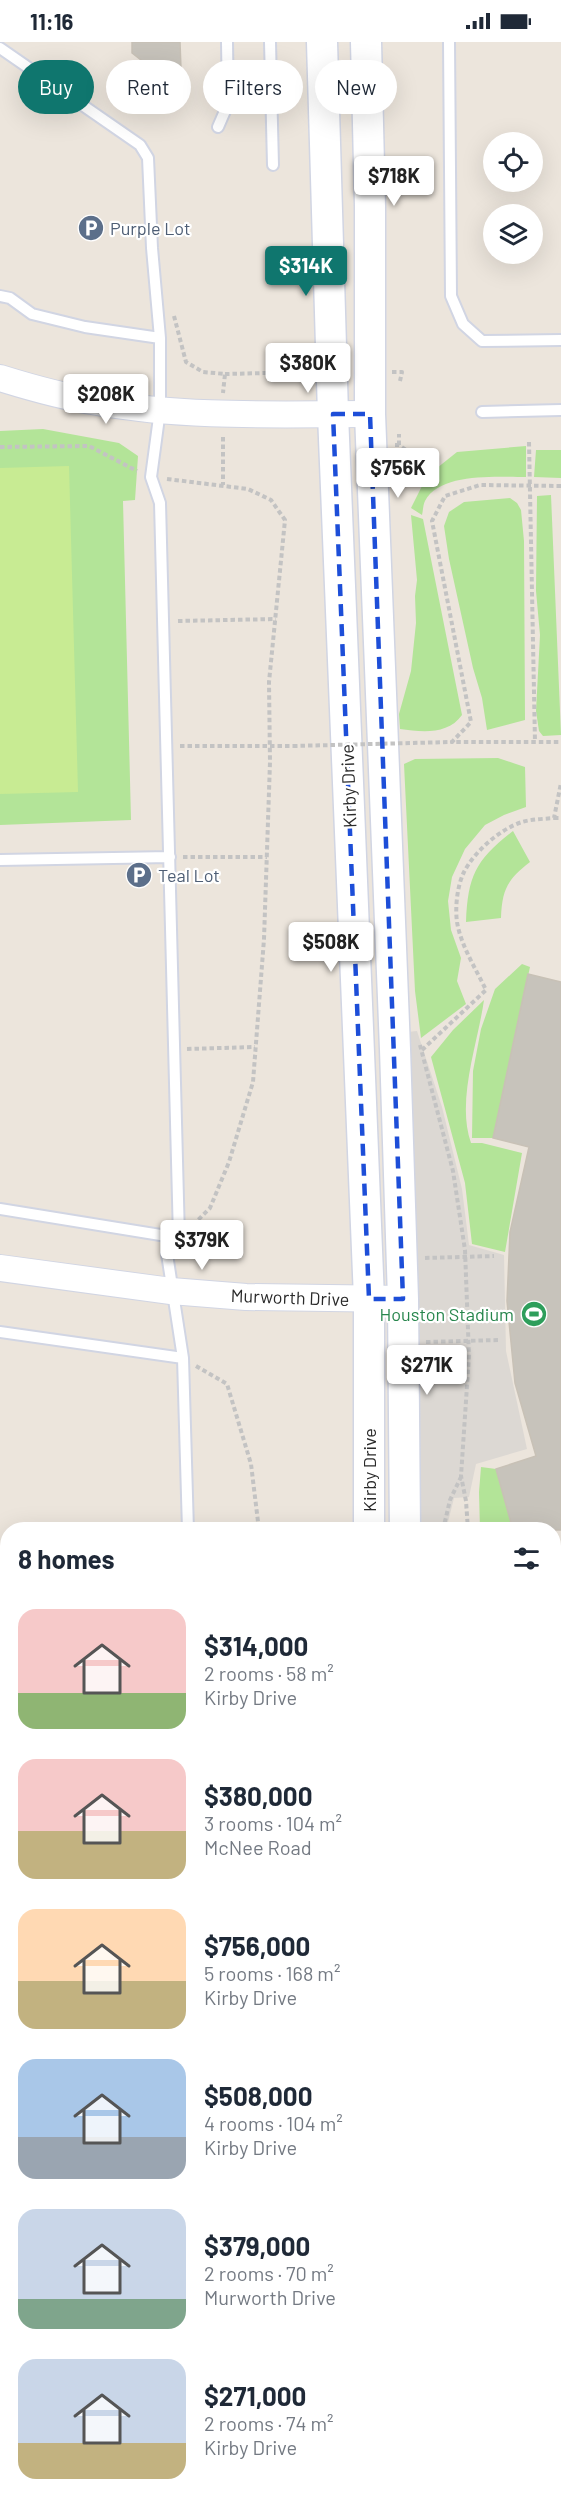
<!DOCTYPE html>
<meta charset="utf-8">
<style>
:root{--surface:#fff;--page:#f2f2f3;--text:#1f2937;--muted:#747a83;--accent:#0f766e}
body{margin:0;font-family:Barlow,sans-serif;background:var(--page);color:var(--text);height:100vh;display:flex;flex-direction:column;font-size:22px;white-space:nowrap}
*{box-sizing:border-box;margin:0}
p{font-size:20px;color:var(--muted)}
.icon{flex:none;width:33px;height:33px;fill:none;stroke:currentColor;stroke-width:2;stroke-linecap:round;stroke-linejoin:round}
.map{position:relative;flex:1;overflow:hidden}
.panel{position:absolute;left:0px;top:1480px;width:561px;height:986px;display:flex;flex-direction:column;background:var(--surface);border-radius:24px 24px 0 0;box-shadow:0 6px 24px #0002}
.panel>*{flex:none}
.banner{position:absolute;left:18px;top:18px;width:525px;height:54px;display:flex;gap:12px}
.buttons{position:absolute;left:483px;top:90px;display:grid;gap:12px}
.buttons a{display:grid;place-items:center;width:60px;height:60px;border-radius:50%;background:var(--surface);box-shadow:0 6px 24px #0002;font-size:30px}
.price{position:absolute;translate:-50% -51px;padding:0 14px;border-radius:6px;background:#fff;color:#222;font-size:20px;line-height:39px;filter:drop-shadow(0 2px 3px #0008)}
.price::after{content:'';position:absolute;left:50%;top:36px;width:18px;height:14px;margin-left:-9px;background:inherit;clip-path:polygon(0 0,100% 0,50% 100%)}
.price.selected{background:var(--accent);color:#fff}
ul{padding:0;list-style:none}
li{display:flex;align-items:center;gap:18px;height:150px;padding:0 18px}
li span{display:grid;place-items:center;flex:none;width:168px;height:120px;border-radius:18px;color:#555}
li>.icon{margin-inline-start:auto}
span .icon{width:72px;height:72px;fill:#fffc;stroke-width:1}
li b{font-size:26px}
h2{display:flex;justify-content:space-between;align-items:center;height:72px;padding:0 18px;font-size:26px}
.tag{padding:0 21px;border-radius:27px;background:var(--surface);box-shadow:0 6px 24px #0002;font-size:21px;line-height:54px}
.tag.selected{background:var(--accent);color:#fff}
.status{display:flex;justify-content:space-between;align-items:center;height:42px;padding:0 30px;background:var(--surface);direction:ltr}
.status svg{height:16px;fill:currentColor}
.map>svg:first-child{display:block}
</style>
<div class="status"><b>11:16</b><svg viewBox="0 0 49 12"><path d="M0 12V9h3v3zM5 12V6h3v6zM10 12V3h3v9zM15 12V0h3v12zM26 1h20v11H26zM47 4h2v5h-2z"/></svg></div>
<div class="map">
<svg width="561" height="2465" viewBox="0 0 561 2465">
<rect width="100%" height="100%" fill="#ece5dc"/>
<path fill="#b3e498" d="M43,387L119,401L138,414L135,458L123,459L131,778L0,783V389Z
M526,404V435C498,435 440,430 425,459C423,463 423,469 422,473L411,466L427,434L457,410Z
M536,408H561V436L534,435Z
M551,453L561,693L543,694L539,689L536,669L540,593L536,549L537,454Z
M510,456L517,461L521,468L524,499L525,678L487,688L482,656L473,626L449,517L444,484L449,470L464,460Z
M411,473L423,477L462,673C448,693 422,690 400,687L399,672L411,629L416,581L415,554L417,538Z
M498,716L525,725L526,765L504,773L485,783L465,807L452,835L448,859L451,888L461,916L457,939L466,962L421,996L415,949L404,722L415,717Z
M513,789L530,820C508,837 502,847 501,876L466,880C468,833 476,818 513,789Z
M522,922L530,925L493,1096H472L473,1029L481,987L495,947Z
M484,958C478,1001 456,1059 471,1101H482L522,1111L505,1210L472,1202L465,1141L431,1015L453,988Z
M481,1425L496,1427L513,1488H480L479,1450Z
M561,1695V1764L554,1751V1697Z"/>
<path fill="#c8eb93" d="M69,424L78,750L0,752V426Z"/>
<path fill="#dcd8d3" d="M417,989L442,1065L462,1147L469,1203L504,1213L506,1309L527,1407L476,1422L469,1455L454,1456L446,1488H409L398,991Z"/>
<path fill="#c7c3bb" stroke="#c8c1b6" stroke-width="1.5" d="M132,0H180L181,27L173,43L132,11Z
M528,932L561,940V1488H513L496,1427L536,1414L515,1341L507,1259L510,1190L529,1105L493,1096Z"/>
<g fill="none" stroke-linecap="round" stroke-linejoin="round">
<g stroke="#d1d5e3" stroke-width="14">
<path id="service" d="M270,0L273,123
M449,0L451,254L463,282L482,299L561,298
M0,6L140,103L148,116L152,206L160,296V368L151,435L160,461L179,1196L167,1212L183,1316L188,1488
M218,85L228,62L227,0
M0,254L10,256L32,272L85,285L160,296
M482,370L561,368
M0,818L170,815
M0,1167L179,1196
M0,1290L183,1316
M0,1713H8
M0,2101H8
M0,2225H8
M0,2277H8
M0,2328H8
M0,2443H8
M277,2458V2465
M320,2458V2465"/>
</g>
<g stroke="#d1d5e3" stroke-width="28">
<path id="tertiary" d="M0,336C32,346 64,355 97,360C187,376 280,372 370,372
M0,1226L171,1249L246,1255L403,1257
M0,2166L8,2167"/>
</g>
<g stroke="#d1d5e3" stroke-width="33">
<path id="secondary" d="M322,0L333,372L369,1257V1488
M366,0L370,164V372L395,1007L403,1257L405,1488
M554,2177L557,2176
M370,2458V2465
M423,2465V2458"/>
</g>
<path stroke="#c3c3c3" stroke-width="4" stroke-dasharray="4.5 3" stroke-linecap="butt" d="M174,274L186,320L203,330L225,332L223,351
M392,330H402L400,339
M225,332L308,330
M223,395V443
M529,400L535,700
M395,403H399L406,408
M399,403V392
M0,405L89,404L137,429
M422,423L426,427
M167,437L248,447L271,458L285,478L269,640L270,720L264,897L253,1040L229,1120L210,1166L194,1182
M561,444L480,443L445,454L432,479L471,680L452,700H561
M178,579L276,577
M180,704H293
M554,776H561
M183,815H267
M420,1003L453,1129L465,1208L469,1314L461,1434L466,1459L468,1488
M187,1007L255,1005
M422,1008L486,948C476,927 461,904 457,880C455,866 457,844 464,830C474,810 500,787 522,780C532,777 544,777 554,776L561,741
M425,1216L494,1214
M426,1300L498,1298
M196,1324L227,1342L251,1422L259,1488
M443,1488L450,1458L461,1435
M554,1761L561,1773
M554,1816H561
M554,2088H561
M554,2124L561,2109"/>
<use href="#service" stroke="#fff" stroke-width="10"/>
<use href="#tertiary" stroke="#fff" stroke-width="26"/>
<use href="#secondary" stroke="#fff" stroke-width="30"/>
<path stroke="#c3c3c3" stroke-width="4" stroke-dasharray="4.5 3" stroke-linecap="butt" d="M293,704L452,700"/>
</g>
<path fill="none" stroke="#1d4ed8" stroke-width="4.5" stroke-dasharray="12 8" stroke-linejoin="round" d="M333,372H370L403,1257H369Z"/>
<defs>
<g id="parking-disc" transform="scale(1.35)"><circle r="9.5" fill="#5c6f8a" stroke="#fff"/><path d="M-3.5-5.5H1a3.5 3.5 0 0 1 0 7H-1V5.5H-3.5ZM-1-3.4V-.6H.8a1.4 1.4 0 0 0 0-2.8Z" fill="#fff"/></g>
<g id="stadium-disc" transform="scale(1.35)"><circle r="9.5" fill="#2e9e5b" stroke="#fff"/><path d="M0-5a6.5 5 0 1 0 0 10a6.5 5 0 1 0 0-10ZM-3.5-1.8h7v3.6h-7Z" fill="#fff"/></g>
</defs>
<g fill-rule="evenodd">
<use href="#parking-disc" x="91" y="186"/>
<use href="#parking-disc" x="139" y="833"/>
<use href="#stadium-disc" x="534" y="1272"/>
</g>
<g text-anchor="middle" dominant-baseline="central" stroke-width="4.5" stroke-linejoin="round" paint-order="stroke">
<g font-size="18" fill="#4e5e75" stroke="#fff" text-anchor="start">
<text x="110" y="186">Purple Lot</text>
<text x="158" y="833">Teal Lot</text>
</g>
<g font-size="18" fill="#2a2a2a" stroke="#fff">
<text transform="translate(348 744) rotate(-92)">Kirby Drive</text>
<text transform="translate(290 1255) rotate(2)">Murworth Drive</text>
<text transform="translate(369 1428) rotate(-90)">Kirby Drive</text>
</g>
<g font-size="18" fill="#27864d" stroke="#fff" text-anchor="end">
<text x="514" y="1272">Houston Stadium</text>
</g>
</g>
</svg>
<div class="buttons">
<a><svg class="icon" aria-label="locate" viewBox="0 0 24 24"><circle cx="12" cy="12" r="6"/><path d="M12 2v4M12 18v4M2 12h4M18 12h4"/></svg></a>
<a><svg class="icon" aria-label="layers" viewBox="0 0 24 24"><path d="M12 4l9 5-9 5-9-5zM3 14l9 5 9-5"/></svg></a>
</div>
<b class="price" style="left:394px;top:165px">$718K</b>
<b class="price selected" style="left:306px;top:255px">$314K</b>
<b class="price" style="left:308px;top:352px">$380K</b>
<b class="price" style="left:106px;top:383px">$208K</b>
<b class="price" style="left:398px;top:457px">$756K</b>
<b class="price" style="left:331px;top:931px">$508K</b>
<b class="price" style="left:202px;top:1229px">$379K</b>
<b class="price" style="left:427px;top:1354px">$271K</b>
<div class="banner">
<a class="tag selected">Buy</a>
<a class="tag">Rent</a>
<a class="tag">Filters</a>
<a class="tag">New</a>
</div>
<section class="panel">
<h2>8 homes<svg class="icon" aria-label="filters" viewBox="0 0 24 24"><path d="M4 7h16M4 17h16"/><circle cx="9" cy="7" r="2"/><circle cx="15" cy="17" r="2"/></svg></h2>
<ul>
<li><span style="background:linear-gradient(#f6c9c9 70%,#8fb573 0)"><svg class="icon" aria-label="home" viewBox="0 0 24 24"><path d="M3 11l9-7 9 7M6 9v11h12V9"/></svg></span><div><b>$314,000</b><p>2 rooms · 58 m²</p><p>Kirby Drive</p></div></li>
<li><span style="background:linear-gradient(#f6c9c9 60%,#c2b280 0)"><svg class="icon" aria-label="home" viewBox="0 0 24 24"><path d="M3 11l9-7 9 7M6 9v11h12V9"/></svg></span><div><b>$380,000</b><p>3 rooms · 104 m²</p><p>McNee Road</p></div></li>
<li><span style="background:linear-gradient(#ffd9b3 60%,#c2b280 0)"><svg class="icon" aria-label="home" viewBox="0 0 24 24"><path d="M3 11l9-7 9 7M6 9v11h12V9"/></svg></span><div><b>$756,000</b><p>5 rooms · 168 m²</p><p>Kirby Drive</p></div></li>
<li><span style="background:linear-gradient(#a9c7e8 65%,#9aa5b1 0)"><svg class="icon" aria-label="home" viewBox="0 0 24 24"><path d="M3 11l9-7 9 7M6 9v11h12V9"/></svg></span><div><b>$508,000</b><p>4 rooms · 104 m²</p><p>Kirby Drive</p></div></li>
<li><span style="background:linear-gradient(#c9d6e8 75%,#7fa58c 0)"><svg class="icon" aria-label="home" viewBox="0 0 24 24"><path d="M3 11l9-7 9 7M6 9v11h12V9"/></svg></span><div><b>$379,000</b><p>2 rooms · 70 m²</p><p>Murworth Drive</p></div></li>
<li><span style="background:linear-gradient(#c9d6e8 70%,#c2b280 0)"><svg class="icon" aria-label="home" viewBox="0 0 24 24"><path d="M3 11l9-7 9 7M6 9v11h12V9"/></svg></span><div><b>$271,000</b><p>2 rooms · 74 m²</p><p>Kirby Drive</p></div></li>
</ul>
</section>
</div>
